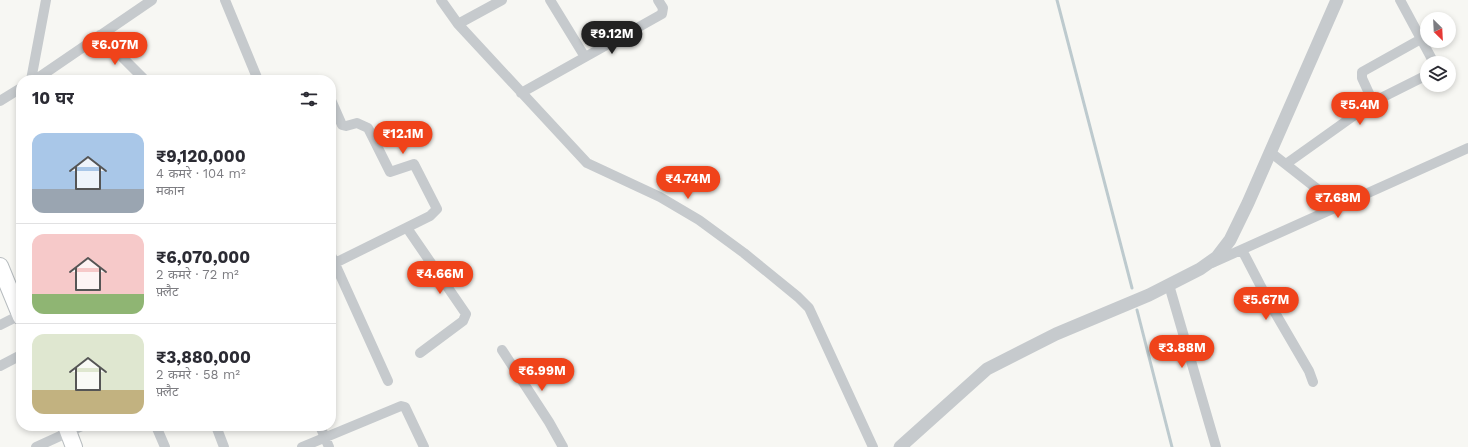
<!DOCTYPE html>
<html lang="hi">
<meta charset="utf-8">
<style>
:root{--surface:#fff;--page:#f7f7f7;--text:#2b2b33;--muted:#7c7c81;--line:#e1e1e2;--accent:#f0431a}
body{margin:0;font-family:"Work Sans","Noto Sans Devanagari",sans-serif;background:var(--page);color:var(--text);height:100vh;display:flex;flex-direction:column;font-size:15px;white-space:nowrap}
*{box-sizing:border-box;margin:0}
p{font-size:13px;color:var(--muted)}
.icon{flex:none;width:22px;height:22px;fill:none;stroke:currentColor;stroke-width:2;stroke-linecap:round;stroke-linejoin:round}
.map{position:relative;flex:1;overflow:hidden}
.panel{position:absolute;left:16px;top:75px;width:320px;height:356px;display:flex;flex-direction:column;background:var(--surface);border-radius:16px;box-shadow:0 2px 6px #0003}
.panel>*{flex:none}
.needle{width:26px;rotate:156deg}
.controls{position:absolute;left:1420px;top:12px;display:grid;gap:8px}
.controls a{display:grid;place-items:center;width:36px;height:36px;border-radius:50%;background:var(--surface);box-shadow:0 2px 6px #0003;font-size:20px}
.price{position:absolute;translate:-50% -34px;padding:0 9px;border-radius:14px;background:var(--accent);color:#fff;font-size:13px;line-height:26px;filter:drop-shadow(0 1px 2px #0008)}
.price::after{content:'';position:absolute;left:50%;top:24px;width:12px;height:9px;margin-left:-6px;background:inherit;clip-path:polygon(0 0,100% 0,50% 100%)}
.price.on{background:#222;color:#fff}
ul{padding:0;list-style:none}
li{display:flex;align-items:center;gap:12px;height:100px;padding:0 16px}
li+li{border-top:1px solid var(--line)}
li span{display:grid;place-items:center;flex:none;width:112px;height:80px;border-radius:12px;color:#555}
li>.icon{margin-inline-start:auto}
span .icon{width:48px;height:48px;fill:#fffc;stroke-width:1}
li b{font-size:17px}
h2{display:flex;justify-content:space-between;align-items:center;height:48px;padding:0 16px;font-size:17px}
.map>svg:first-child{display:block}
</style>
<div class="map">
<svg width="1468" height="447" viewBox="0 0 1468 447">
<rect width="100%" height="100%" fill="#f7f7f3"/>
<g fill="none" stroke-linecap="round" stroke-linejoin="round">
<path stroke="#bdcace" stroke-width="3" d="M1057,0L1132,288
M1137,310L1172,447"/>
<g stroke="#b7bcbf" stroke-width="18">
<path id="primary" d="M0,266L21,317
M66,426L74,447"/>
</g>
<path stroke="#c6cacd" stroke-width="10" d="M225,0L258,80
M441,0L458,24L587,163L660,197L699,220L744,253L798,297L809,308L873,447
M550,0L585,57
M1400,0L1434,63
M458,24L502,0
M100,35L145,80
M31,80L46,0
M35,80L152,0
M521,93L662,14L663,8L658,0
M331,100L342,125L346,126L357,123L368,128L390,172L414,164L437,209L430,216L331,265
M0,101L21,88
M1373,102L1362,78V72L1421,39
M1270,152L1339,206
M1286,164L1373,102L1427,75
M407,228L466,314L463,321L420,353
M1242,250L1270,304L1309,371L1313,382
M331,255L388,381
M1212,263L1468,148
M1169,285L1216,447
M0,325L20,315
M502,350L549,422L563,447
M0,366L21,355
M156,426L165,447
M216,426L224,447
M320,426L329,447
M36,447L82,426
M302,447L401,406L405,407L424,447"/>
<path stroke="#c6cacd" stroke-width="13" d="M900,447L987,369L1056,334L1149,295L1200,269L1217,257L1230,240L1248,203L1337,0"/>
<use href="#primary" stroke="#fff" stroke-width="16"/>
</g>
</svg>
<div class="controls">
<a><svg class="needle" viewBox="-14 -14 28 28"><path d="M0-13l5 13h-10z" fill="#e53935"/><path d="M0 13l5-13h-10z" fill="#7c7c81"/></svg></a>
<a><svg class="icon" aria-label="layers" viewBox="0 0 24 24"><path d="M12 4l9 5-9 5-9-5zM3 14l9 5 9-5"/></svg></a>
</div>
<b class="price on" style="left:612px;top:55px">₹9.12M</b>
<b class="price" style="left:115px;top:66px">₹6.07M</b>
<b class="price" style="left:1360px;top:126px">₹5.4M</b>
<b class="price" style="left:403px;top:155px">₹12.1M</b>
<b class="price" style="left:688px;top:200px">₹4.74M</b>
<b class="price" style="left:1338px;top:219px">₹7.68M</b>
<b class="price" style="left:440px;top:295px">₹4.66M</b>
<b class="price" style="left:1266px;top:321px">₹5.67M</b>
<b class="price" style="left:1182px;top:369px">₹3.88M</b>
<b class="price" style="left:542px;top:392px">₹6.99M</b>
<section class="panel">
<h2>10 घर<svg class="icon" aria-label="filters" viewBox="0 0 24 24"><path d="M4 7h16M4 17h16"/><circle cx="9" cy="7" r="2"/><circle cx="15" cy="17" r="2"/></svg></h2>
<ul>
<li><span style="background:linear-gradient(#a9c7e8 70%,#9aa5b1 0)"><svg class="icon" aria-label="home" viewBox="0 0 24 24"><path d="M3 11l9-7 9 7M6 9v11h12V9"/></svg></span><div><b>₹9,120,000</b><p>4 कमरे · 104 m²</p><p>मकान</p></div></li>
<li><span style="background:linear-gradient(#f6c9c9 75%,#8fb573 0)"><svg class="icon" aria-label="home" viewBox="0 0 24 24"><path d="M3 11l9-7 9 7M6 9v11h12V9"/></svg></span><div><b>₹6,070,000</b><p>2 कमरे · 72 m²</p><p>फ़्लैट</p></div></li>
<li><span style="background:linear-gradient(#dfe7d0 70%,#c2b280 0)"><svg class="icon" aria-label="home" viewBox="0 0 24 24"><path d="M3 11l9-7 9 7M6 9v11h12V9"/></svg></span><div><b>₹3,880,000</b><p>2 कमरे · 58 m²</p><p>फ़्लैट</p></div></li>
</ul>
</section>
</div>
